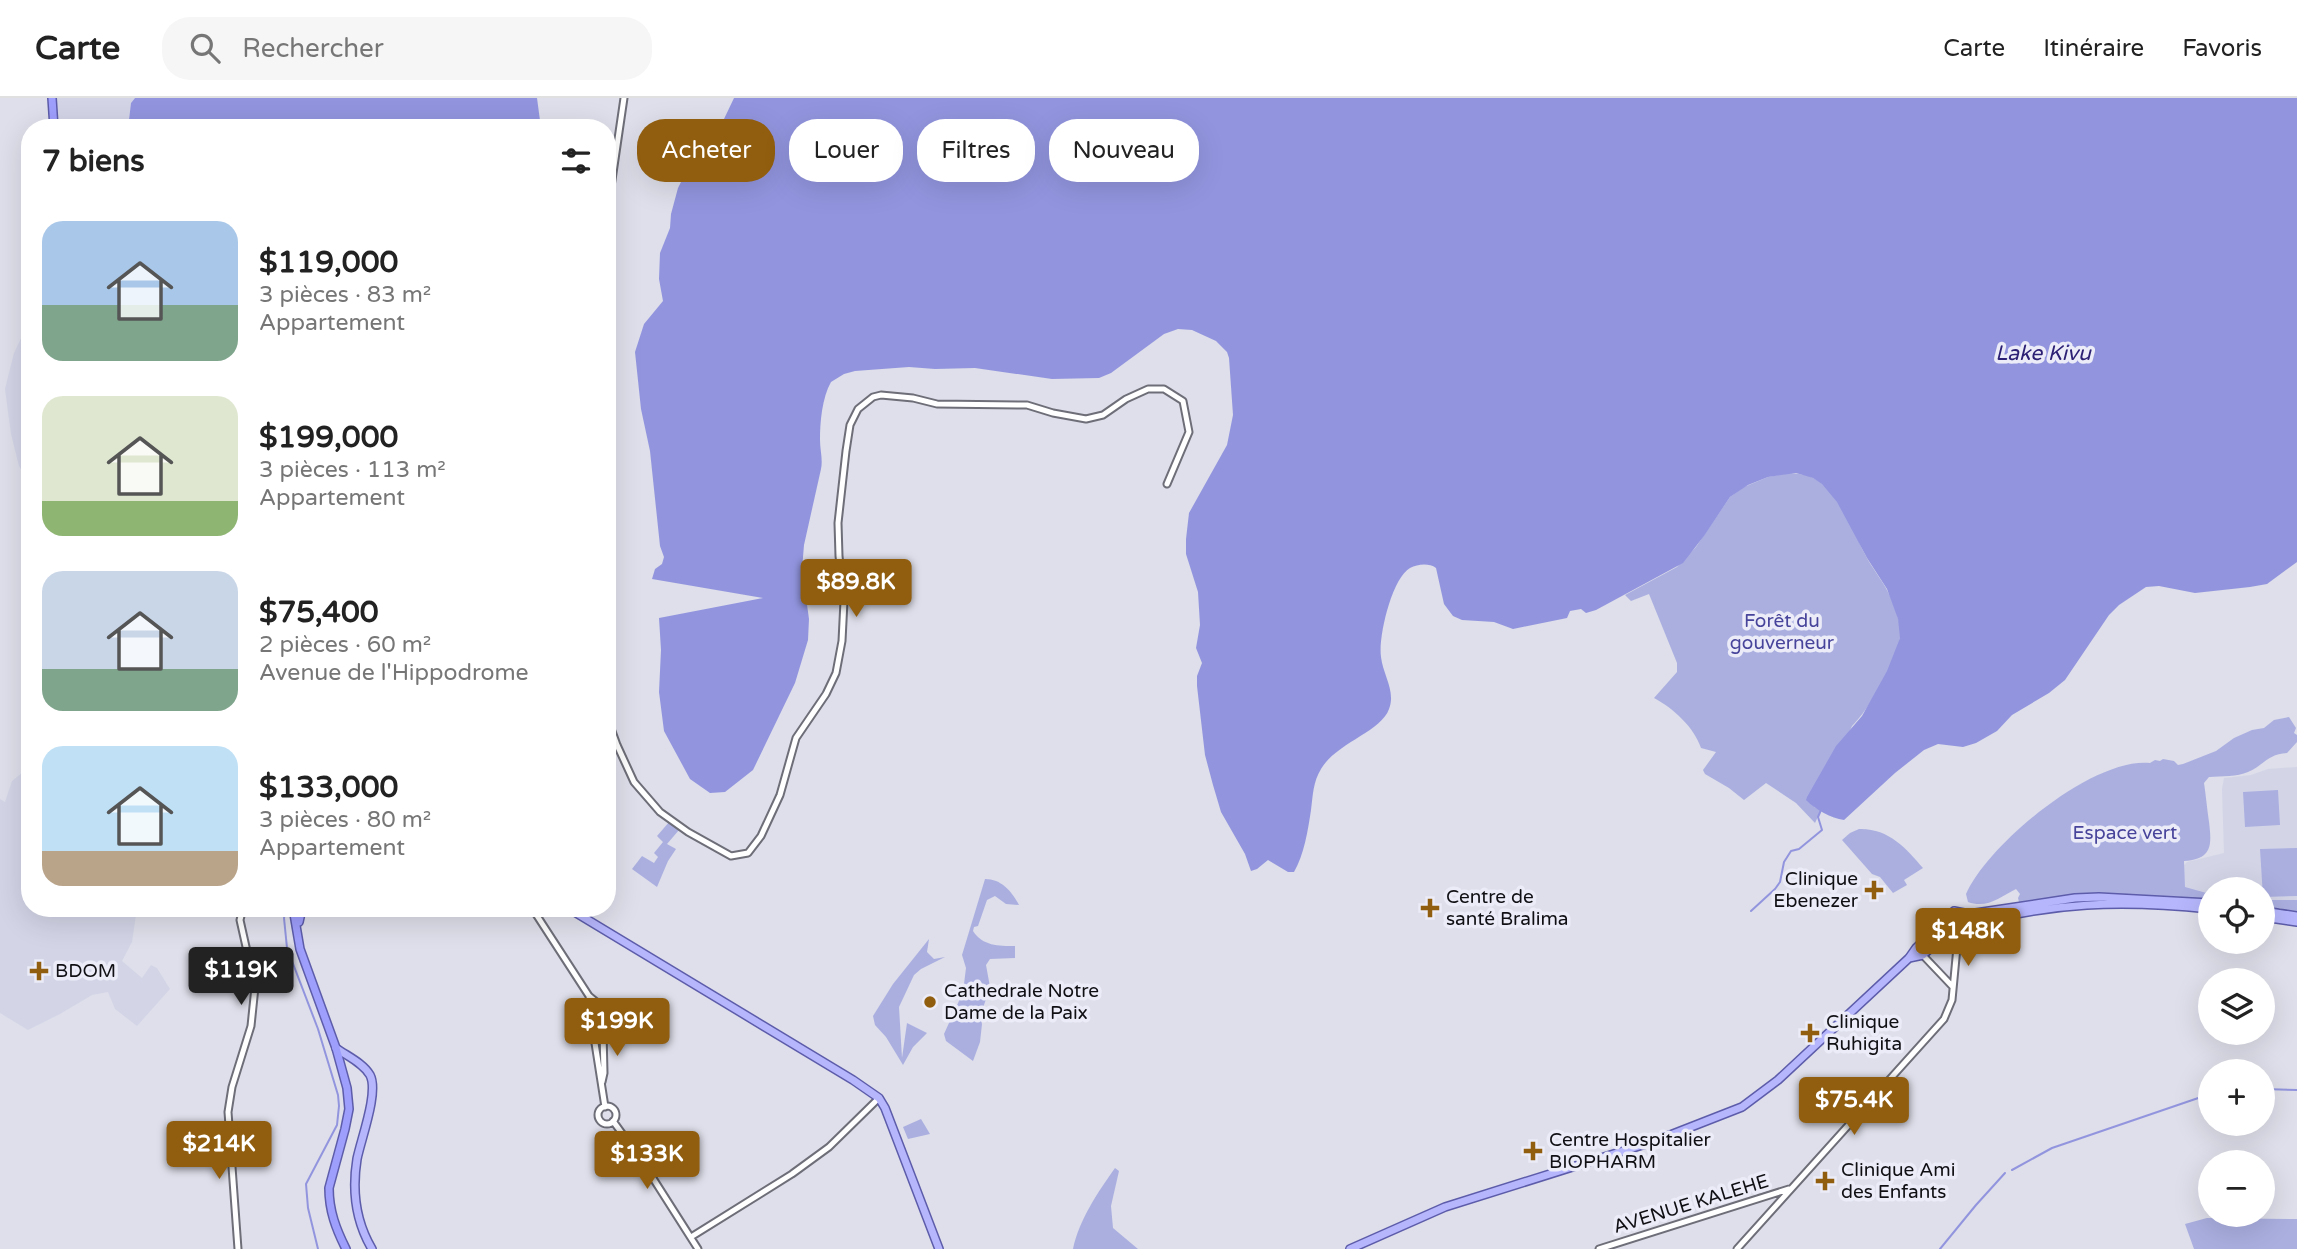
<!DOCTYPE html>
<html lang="fr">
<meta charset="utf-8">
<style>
:root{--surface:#fff;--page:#f6f6f6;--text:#222;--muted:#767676;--line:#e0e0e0;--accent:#905e0e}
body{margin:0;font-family:"Varela Round",sans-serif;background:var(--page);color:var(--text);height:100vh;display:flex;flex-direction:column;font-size:26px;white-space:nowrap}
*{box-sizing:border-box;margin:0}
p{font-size:23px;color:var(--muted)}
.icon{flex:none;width:38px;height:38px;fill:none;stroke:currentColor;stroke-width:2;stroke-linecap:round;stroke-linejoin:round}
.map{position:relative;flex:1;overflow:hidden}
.panel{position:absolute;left:21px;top:21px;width:595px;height:798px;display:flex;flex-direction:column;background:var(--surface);border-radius:28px;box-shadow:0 7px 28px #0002}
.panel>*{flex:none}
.hud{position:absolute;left:637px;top:21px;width:665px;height:63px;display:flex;gap:14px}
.fabs{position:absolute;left:2198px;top:779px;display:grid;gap:14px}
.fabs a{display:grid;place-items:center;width:77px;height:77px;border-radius:50%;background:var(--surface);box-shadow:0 7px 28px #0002;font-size:35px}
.price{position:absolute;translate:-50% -60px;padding:0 16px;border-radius:7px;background:var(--accent);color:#fff;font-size:23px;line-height:46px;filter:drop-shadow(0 2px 4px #0008)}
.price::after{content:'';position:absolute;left:50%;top:42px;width:21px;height:16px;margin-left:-10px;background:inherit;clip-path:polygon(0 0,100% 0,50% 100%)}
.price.selected{background:#222;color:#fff}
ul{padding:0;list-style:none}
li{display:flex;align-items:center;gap:21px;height:175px;padding:0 21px}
li span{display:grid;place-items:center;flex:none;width:196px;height:140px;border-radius:21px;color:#555}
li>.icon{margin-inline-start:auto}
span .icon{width:84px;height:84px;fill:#fffc;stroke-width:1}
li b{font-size:30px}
h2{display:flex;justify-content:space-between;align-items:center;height:84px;padding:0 21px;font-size:30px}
.tag{padding:0 24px;border-radius:28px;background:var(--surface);box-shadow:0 7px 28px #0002;font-size:24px;line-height:63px}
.tag.selected{background:var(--accent);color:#fff}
header{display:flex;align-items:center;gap:42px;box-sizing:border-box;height:98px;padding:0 35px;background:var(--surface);border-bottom:2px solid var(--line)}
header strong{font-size:33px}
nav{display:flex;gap:38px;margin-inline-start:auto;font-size:24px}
.search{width:490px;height:63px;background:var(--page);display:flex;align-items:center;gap:18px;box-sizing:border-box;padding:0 24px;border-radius:28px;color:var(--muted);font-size:26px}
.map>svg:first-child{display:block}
</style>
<header>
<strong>Carte</strong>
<div class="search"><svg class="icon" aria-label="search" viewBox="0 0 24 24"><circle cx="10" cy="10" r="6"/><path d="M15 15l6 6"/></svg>Rechercher</div>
<nav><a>Carte</a><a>Itinéraire</a><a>Favoris</a></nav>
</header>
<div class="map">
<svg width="2297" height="1151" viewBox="0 0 2297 1151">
<rect width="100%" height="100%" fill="#dedfea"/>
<path fill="#d3d5e7" d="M50,0H135L131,5L128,30H52L49,9Z
M25,232L30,233V386L19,368L11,336L5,291L14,255Z
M2297,669V810L2263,806V791H2210V800L2182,796L2183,768L2187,764L2224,755L2222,691L2224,680L2251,677L2268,671Z
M28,670H30V810H137L132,844L122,863L142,880L151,867L157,870L170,891L137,928L115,911L108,894L92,897L60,916L28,932L0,915V701L5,704L12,683Z"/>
<path fill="#abafe0" d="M1790,375C1801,376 1810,377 1820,384C1843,402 1854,437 1868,462C1875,474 1884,485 1890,498C1895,511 1902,526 1900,540C1898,562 1868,613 1852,628L1814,709L1821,712L1815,725L1796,705L1766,685L1744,702L1729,690L1705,676L1703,672L1716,654L1701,650C1694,629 1673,610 1654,600L1677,574V565L1649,496L1631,503L1625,497L1677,469L1696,449L1730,399L1744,389L1768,379Z
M2289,619L2296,630L2294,635L2297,637V644L2287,655C2268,656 2264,667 2248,674C2237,679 2222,678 2209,679L2204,685C2206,698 2207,711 2209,724C2212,748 2212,761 2184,763L2185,789L2210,796V805L2103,799L2020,808L2018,800L2020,796L2016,791C2000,799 1987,811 1968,804L1966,796C1988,746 2093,659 2150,665L2155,662L2160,663L2163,661L2174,663L2178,667L2183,666L2216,653L2234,640L2252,632L2264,630L2274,622Z
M2278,692L2280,727L2245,729L2243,694Z
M670,723L679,732L667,746L676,751L668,763L657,789L632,771L642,758L654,765L658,759L654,755L663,744L657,738Z
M1859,731C1888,730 1906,750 1923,770L1904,782L1907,787L1893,795L1880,779L1872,776L1842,742L1850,735Z
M2297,750V798L2263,799L2260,751Z
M985,781C1002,781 1012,794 1019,807L1006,806L995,798L987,802L978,828L974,829L973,833C983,848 998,848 1015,848V860L990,861L986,867L990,889L980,919L982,926L980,944L973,963L946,943L944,936L963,894L966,870L962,857Z
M2263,802H2297V818L2280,810L2263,813Z
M929,841L927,854L934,861L945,859L921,871L914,877L899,909L902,960L907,925L927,935L913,949L903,967L886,939L875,927L873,918L893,886Z
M921,1021L930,1036L908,1041L903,1029Z
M1115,1070L1119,1073L1111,1108L1113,1130L1138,1151H1073C1079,1122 1098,1094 1115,1070Z
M2207,1120L2297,1121V1151H2194L2185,1126Z"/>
<path fill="#9295de" d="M135,0H537L541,30H128L131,5Z
M734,0H2297V464L2267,486L2250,489L2195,495L2159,488L2146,489L2119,507L2109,517L2065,582L2049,595L2012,617L1997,633L1976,645L1963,649L1938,646L1924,652L1895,675L1844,722C1831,720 1816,712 1806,702L1807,699L1836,648L1862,618L1887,573L1900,540L1898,521L1887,491L1867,460L1837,404L1822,386L1813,380L1796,375L1768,379L1748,387L1730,399L1704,438L1683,465L1596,512L1586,515L1581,511L1570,513L1567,520L1513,531L1494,524L1462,522L1453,518L1444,506L1436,470C1429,465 1418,466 1410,470C1392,480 1378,539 1381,559C1383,577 1396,593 1389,611C1381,634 1336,645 1321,671C1313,684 1313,697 1311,712C1308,732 1304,757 1294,774H1288L1268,762L1257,771L1251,773L1245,756L1221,714L1213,687L1205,657L1197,588V578L1202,565L1196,550L1200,527L1198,494L1186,456V441L1189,415L1227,347L1233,317L1229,260L1227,254L1216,243L1192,232L1178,231L1164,236L1111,275L1099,280L1052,281L975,270L935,271L909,269L855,273L844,276L831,284C822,300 820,324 820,342C820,352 823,361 821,371L804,447L802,471L809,521L808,542L795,585L753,672L725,694L710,695L690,681L664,633L659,594L661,552L659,520L763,500L652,481L655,471L662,466L664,459L660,448L650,353L641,311L635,254L644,226L663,203L659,181L660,155L670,130L671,116L678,90L688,70L724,21Z"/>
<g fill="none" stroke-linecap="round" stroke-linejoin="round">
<path stroke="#9295de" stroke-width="2" d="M286,811L284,820L287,850L318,931L338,997L339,1008L337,1027L306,1086L308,1110L318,1151
M1751,813L1775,791L1780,784L1784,764L1791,753L1799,751L1822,732L1818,719L1821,712
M2263,991L2297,992
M2012,1072L2052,1050L2210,996
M1940,1151L1976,1107L2005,1075"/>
<g stroke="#6d6e78" stroke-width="9">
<path id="tertiary" d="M607,116L624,0
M607,529L610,542L608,598L609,625L617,647L634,684L660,714L688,734L731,758L748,755L761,738L780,697L796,640L826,596L836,575L842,543L844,503L839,458L838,425L846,353L850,327L858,311L873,299L881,297L913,300L937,306L1027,307L1053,315L1086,321L1103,317L1126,301L1148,291H1164L1183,303L1189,334L1167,386
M532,810L589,898L606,912
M1954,829L1956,850
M1916,850L1953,889
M589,898L592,919
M591 922a11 11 0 1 1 22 0a11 11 0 1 1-22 0Z
M592,926L605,1009
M602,984L604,975L603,933
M598 1017a9 9 0 1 1 18 0a9 9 0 1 1-18 0Z
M613,1023L642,1063L698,1151
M691,1139L792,1076L829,1049L879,1000
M238,1151L228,1014L232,989L251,928L255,889L240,822L243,810
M1599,1151L1789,1091
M1737,1151L1944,921L1952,902L1959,828"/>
</g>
<g stroke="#5d5caa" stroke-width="10">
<path id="primary" d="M568,810L853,982L879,1000L885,1010L939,1151
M2263,813L2297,818
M2263,819L2297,824
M1954,829L1962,825L1965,828C2052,804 2121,802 2210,811
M1909,860L1923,857L1954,829
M336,950C347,958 363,965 370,977C379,994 361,1041 357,1061C352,1092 356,1124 372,1151
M1350,1151L1445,1109L1655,1043L1742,1009L1778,982L1909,860L1916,850L1954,813L1969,816L2075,800L2099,799L2210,805"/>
</g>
<g stroke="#5d5caa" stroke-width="10">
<path id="trunk" d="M52,0L54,30
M293,810L300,851L336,950L347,990L349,1011L345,1031L329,1090C329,1113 336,1131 346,1151
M299,824L302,810"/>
</g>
<use href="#tertiary" stroke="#fff" stroke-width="5"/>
<use href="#primary" stroke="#b6b6fd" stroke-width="7"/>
<use href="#trunk" stroke="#9e9efc" stroke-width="7"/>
</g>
<g fill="#905e0e" stroke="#ebecf8" stroke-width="2.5">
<path d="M1870.5 781.5h7v7h7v7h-7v7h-7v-7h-7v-7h7z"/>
<path d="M1426.5 799.5h7v7h7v7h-7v7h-7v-7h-7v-7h7z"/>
<path d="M35.5 862.5h7v7h7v7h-7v7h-7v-7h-7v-7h7z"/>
<circle cx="930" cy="904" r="7"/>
<path d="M1806.5 924.5h7v7h7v7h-7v7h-7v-7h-7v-7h7z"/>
<path d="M1529.5 1042.5h7v7h7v7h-7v7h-7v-7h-7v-7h7z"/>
<path d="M1821.5 1072.5h7v7h7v7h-7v7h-7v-7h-7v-7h7z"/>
</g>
<g text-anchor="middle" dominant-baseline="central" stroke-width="7" stroke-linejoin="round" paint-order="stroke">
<g font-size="19" fill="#48449b" stroke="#ebecf8">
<text x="1782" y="523">Forêt du<tspan x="1782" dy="22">gouverneur</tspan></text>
<text x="2125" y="735">Espace vert</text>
</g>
<g font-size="19" fill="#101014" stroke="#ebecf8" text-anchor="start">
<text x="1858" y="781" text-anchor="end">Clinique<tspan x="1858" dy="22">Ebenezer</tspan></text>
<text x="1446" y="799">Centre de<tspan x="1446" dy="22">santé Bralima</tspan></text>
<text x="55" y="873">BDOM</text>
<text x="944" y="893">Cathedrale Notre<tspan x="944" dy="22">Dame de la Paix</tspan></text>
<text x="1826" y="924">Clinique<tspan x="1826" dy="22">Ruhigita</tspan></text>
<text x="1549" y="1042">Centre Hospitalier<tspan x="1549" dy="22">BIOPHARM</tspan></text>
<text x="1841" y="1072">Clinique Ami<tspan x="1841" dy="22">des Enfants</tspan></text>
</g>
<g font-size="19" fill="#101014" stroke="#ebecf8">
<text transform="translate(1691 1106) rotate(-17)">AVENUE KALEHE</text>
</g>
<g font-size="21" font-style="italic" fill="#2c2075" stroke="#ebecf8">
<text x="2043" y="255">Lake Kivu</text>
</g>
</g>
</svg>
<div class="fabs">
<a><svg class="icon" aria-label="locate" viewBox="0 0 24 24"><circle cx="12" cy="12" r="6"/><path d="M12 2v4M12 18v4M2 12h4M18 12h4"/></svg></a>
<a><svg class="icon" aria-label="layers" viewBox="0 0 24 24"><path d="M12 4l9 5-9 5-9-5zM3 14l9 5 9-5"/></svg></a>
<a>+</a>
<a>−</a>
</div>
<b class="price" style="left:856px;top:521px">$89.8K</b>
<b class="price" style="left:1968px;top:870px">$148K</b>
<b class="price selected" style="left:241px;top:909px">$119K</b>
<b class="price" style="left:617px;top:960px">$199K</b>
<b class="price" style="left:1854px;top:1039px">$75.4K</b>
<b class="price" style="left:219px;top:1083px">$214K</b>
<b class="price" style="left:647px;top:1093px">$133K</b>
<div class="hud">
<a class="tag selected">Acheter</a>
<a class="tag">Louer</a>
<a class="tag">Filtres</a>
<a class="tag">Nouveau</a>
</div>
<section class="panel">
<h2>7 biens<svg class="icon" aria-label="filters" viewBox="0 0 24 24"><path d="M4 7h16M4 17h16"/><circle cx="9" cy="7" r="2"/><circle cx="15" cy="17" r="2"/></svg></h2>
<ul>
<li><span style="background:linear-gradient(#a9c7e8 60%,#7fa58c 0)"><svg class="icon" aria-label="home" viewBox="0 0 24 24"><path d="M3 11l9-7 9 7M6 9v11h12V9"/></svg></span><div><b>$119,000</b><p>3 pièces · 83 m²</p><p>Appartement</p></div></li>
<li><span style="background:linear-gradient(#dfe7d0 75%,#8fb573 0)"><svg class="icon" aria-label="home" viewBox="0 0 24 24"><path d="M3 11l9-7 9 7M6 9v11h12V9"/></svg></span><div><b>$199,000</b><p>3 pièces · 113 m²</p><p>Appartement</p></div></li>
<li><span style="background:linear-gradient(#c9d6e8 70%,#7fa58c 0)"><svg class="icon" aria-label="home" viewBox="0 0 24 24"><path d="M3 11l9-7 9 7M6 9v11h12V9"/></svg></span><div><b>$75,400</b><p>2 pièces · 60 m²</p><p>Avenue de l'Hippodrome</p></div></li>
<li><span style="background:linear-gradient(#bfe0f5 75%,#b9a48a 0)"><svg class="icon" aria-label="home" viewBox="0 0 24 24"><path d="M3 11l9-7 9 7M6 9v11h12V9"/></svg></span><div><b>$133,000</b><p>3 pièces · 80 m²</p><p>Appartement</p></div></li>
</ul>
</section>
</div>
